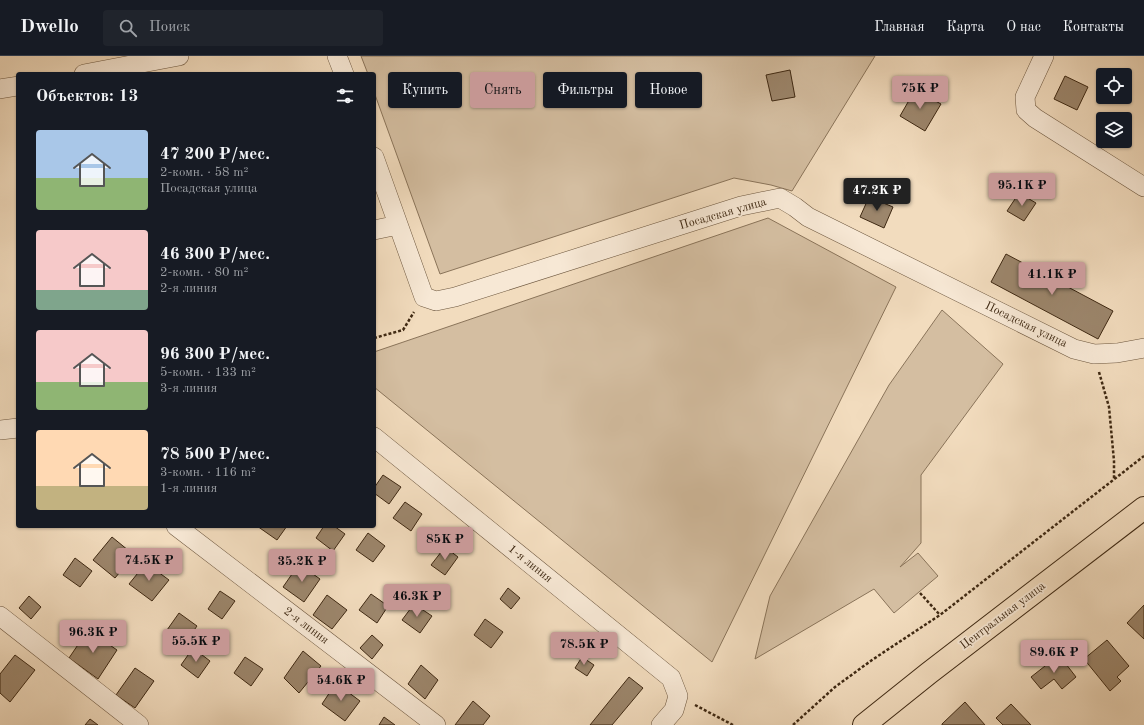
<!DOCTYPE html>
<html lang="ru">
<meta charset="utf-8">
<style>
:root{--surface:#171b24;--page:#20242c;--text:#f1f3f6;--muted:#9ea1a6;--line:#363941;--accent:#c59692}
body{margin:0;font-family:"Old Standard TT",serif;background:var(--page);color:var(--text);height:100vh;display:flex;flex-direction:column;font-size:15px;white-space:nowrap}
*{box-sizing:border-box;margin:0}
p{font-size:13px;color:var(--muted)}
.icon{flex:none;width:22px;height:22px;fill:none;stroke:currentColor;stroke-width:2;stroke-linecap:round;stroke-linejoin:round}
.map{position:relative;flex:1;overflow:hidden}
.panel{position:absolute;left:16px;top:16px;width:360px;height:456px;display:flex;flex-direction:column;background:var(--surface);border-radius:4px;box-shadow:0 1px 3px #0004}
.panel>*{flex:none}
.guide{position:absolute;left:388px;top:16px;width:380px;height:36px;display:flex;gap:8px}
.tools{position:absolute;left:1096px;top:12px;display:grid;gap:8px}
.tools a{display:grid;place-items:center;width:36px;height:36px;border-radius:4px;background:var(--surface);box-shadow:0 1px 3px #0004;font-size:20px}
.price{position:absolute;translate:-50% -34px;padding:0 9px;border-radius:4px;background:var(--accent);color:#111;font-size:13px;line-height:26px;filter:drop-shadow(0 1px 2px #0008)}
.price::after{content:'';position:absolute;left:50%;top:24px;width:12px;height:9px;margin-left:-6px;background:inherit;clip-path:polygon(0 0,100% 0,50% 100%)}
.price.selected{background:#222;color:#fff}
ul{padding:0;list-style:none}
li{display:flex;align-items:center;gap:12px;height:100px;padding:0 20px}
li span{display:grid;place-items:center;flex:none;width:112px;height:80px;border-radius:4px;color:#555}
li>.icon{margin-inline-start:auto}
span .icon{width:48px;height:48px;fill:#fffc;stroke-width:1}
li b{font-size:17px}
h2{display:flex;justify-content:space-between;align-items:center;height:48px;padding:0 20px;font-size:17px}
.tag{padding:0 14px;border-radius:4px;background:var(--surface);box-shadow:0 1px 3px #0004;font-size:14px;line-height:36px}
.tag.selected{background:var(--accent);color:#111}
header{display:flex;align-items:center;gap:24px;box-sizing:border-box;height:56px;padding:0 20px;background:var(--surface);border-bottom:1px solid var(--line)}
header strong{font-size:19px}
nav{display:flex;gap:22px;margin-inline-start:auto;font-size:14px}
.search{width:280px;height:36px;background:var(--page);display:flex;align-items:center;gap:10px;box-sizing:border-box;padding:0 14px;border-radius:4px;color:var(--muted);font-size:15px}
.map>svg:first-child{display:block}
</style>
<header>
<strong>Dwello</strong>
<div class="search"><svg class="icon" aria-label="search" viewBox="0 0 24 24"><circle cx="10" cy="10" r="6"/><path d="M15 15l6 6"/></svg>Поиск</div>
<nav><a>Главная</a><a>Карта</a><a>О нас</a><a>Контакты</a></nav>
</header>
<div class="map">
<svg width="1144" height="669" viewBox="0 0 1144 669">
<rect width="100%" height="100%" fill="#f2dcbe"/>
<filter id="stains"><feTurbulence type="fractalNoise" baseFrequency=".005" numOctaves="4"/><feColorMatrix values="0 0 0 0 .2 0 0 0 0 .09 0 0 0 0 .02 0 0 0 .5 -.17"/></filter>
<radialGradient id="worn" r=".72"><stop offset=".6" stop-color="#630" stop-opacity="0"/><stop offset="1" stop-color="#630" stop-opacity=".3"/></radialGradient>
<path fill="#d4bea1" stroke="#8a745a" d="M361,0H875L792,135L771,129L734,122L440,218L374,36V18H368Z
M768,162L896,231L712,606L374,331V296Z
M942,254L1003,308L921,419V487L900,511L918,497L938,520L894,557L874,533L755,603L770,540L889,329Z"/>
<path fill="#9c866c" stroke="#3f2913" d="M790,14L795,41L772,45L766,19Z
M1065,20L1088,31L1077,54L1054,43Z
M915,34L941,48L925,75L900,60Z
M1019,137L1036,147L1024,165L1007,155Z
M869,141L893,151L884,172L860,161Z
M1006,198L1113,255L1098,283L991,226Z
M383,419L401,431L389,448L374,437V432Z
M405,446L422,458L411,475L393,462Z
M257,470H287L277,484Z
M324,470H334L345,478L333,495L316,482Z
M368,477L385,490L373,506L356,494Z
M112,481L134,499L115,522L93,504Z
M445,491L458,501L445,519L431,509Z
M75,502L92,515L80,531L63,519Z
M146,507L169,524L152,545L129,528Z
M299,508L320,523L304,546L283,531Z
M508,532L520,542L511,553L500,543Z
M220,535L235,545L222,563L208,553Z
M371,538L388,550L377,567L359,554Z
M327,539L347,554L332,573L313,559Z
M29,540L41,551L31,563L19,552Z
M414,548L432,560L420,577L402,564Z
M1144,549V583L1127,567Z
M179,557L197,570L185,587L167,574Z
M485,563L503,576L491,592L474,579Z
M88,574L117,594L98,623L69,602Z
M372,579L383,589L372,603L360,592Z
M1107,584L1129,610L1117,621L1121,625L1110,635L1084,603Z
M193,592L210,605L198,622L181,609Z
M303,595L321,610L299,637L284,622Z
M15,599L35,614L10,646L0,637V618Z
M1059,599L1076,621L1062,633L1054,623L1041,633L1031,621Z
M245,601L263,613L251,630L234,617Z
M582,601L594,609L587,620L575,612Z
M421,609L438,624L425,643L408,628Z
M135,612L154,625L135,652L116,639Z
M629,621L643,632L612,669H590Z
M336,627L360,645L345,665L322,648Z
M473,645L490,660L483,669H455Z
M965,646L985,669H942V668Z
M1011,648L1031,669H1003L996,662Z
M384,661L395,669H379Z
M90,663L98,669H85Z"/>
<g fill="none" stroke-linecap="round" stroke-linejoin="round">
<g stroke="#6c563e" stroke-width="20">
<path id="minor" d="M337,0L344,18
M1044,0L1025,41L1026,54L1035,62L1144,131
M84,18L179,0
M0,33L18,30
M374,101L424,241L436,245L455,241L741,150L780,142L795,151L808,161L1074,293L1094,298L1117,297L1144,292
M374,174L398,169
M0,374L18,372
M374,381L671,622L678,640L674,654L661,669
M176,470L436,669
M0,560L139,669"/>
</g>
<g stroke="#3f2913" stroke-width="24">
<path id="major" d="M864,669L929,617L1144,452"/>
</g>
<path stroke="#3f2913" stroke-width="2.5" stroke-dasharray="3 2" stroke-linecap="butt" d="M374,282L403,274L414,256
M1099,316L1109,351L1114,405V423
M920,537L940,559
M695,649L733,669
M793,669L835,631L872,604L940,559L1144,400"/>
<use href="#minor" stroke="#f7e8d5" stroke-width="19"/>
<use href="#major" stroke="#f2dcbe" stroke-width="22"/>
</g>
<g text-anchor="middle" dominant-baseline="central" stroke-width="3.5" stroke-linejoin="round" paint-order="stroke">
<g font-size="12" fill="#3f2913" stroke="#f7e8d5">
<text transform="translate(723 158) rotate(-16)">Посадская улица</text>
<text transform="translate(1026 269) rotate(26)">Посадская улица</text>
<text transform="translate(530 508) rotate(39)">1-я линия</text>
<text transform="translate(1003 560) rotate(-37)">Центральная улица</text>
<text transform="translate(306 570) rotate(37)">2-я линия</text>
</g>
</g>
<rect width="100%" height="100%" filter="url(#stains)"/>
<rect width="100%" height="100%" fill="url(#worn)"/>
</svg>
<div class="tools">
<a><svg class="icon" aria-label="locate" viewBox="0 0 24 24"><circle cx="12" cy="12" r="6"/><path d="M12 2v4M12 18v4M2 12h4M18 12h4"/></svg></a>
<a><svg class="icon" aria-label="layers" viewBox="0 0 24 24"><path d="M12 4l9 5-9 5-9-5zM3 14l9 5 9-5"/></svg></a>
</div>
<b class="price" style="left:920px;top:54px">75K ₽</b>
<b class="price" style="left:1022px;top:151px">95.1K ₽</b>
<b class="price selected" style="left:877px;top:156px">47.2K ₽</b>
<b class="price" style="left:1052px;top:240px">41.1K ₽</b>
<b class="price" style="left:445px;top:505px">85K ₽</b>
<b class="price" style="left:149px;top:526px">74.5K ₽</b>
<b class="price" style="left:302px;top:527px">35.2K ₽</b>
<b class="price" style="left:417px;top:562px">46.3K ₽</b>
<b class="price" style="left:93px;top:598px">96.3K ₽</b>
<b class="price" style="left:196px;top:607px">55.5K ₽</b>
<b class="price" style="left:584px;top:610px">78.5K ₽</b>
<b class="price" style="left:1054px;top:618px">89.6K ₽</b>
<b class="price" style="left:341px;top:646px">54.6K ₽</b>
<div class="guide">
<a class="tag">Купить</a>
<a class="tag selected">Снять</a>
<a class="tag">Фильтры</a>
<a class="tag">Новое</a>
</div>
<section class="panel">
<h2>Объектов: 13<svg class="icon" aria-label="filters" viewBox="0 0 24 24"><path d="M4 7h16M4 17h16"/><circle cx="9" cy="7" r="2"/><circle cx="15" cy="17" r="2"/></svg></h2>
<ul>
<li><span style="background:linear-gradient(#a9c7e8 60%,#8fb573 0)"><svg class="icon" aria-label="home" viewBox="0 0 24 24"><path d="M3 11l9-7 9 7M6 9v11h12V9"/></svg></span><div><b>47 200 ₽/мес.</b><p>2-комн. · 58 m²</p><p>Посадская улица</p></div></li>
<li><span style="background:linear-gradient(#f6c9c9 75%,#7fa58c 0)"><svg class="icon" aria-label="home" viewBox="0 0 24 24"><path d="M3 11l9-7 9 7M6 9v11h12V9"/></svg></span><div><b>46 300 ₽/мес.</b><p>2-комн. · 80 m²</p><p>2-я линия</p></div></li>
<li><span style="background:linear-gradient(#f6c9c9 65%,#8fb573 0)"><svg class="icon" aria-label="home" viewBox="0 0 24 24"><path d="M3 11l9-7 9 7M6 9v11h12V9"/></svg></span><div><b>96 300 ₽/мес.</b><p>5-комн. · 133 m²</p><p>3-я линия</p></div></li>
<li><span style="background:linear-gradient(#ffd9b3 70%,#c2b280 0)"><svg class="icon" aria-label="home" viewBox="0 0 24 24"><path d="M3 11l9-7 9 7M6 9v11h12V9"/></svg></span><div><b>78 500 ₽/мес.</b><p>3-комн. · 116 m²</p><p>1-я линия</p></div></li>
</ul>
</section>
</div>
